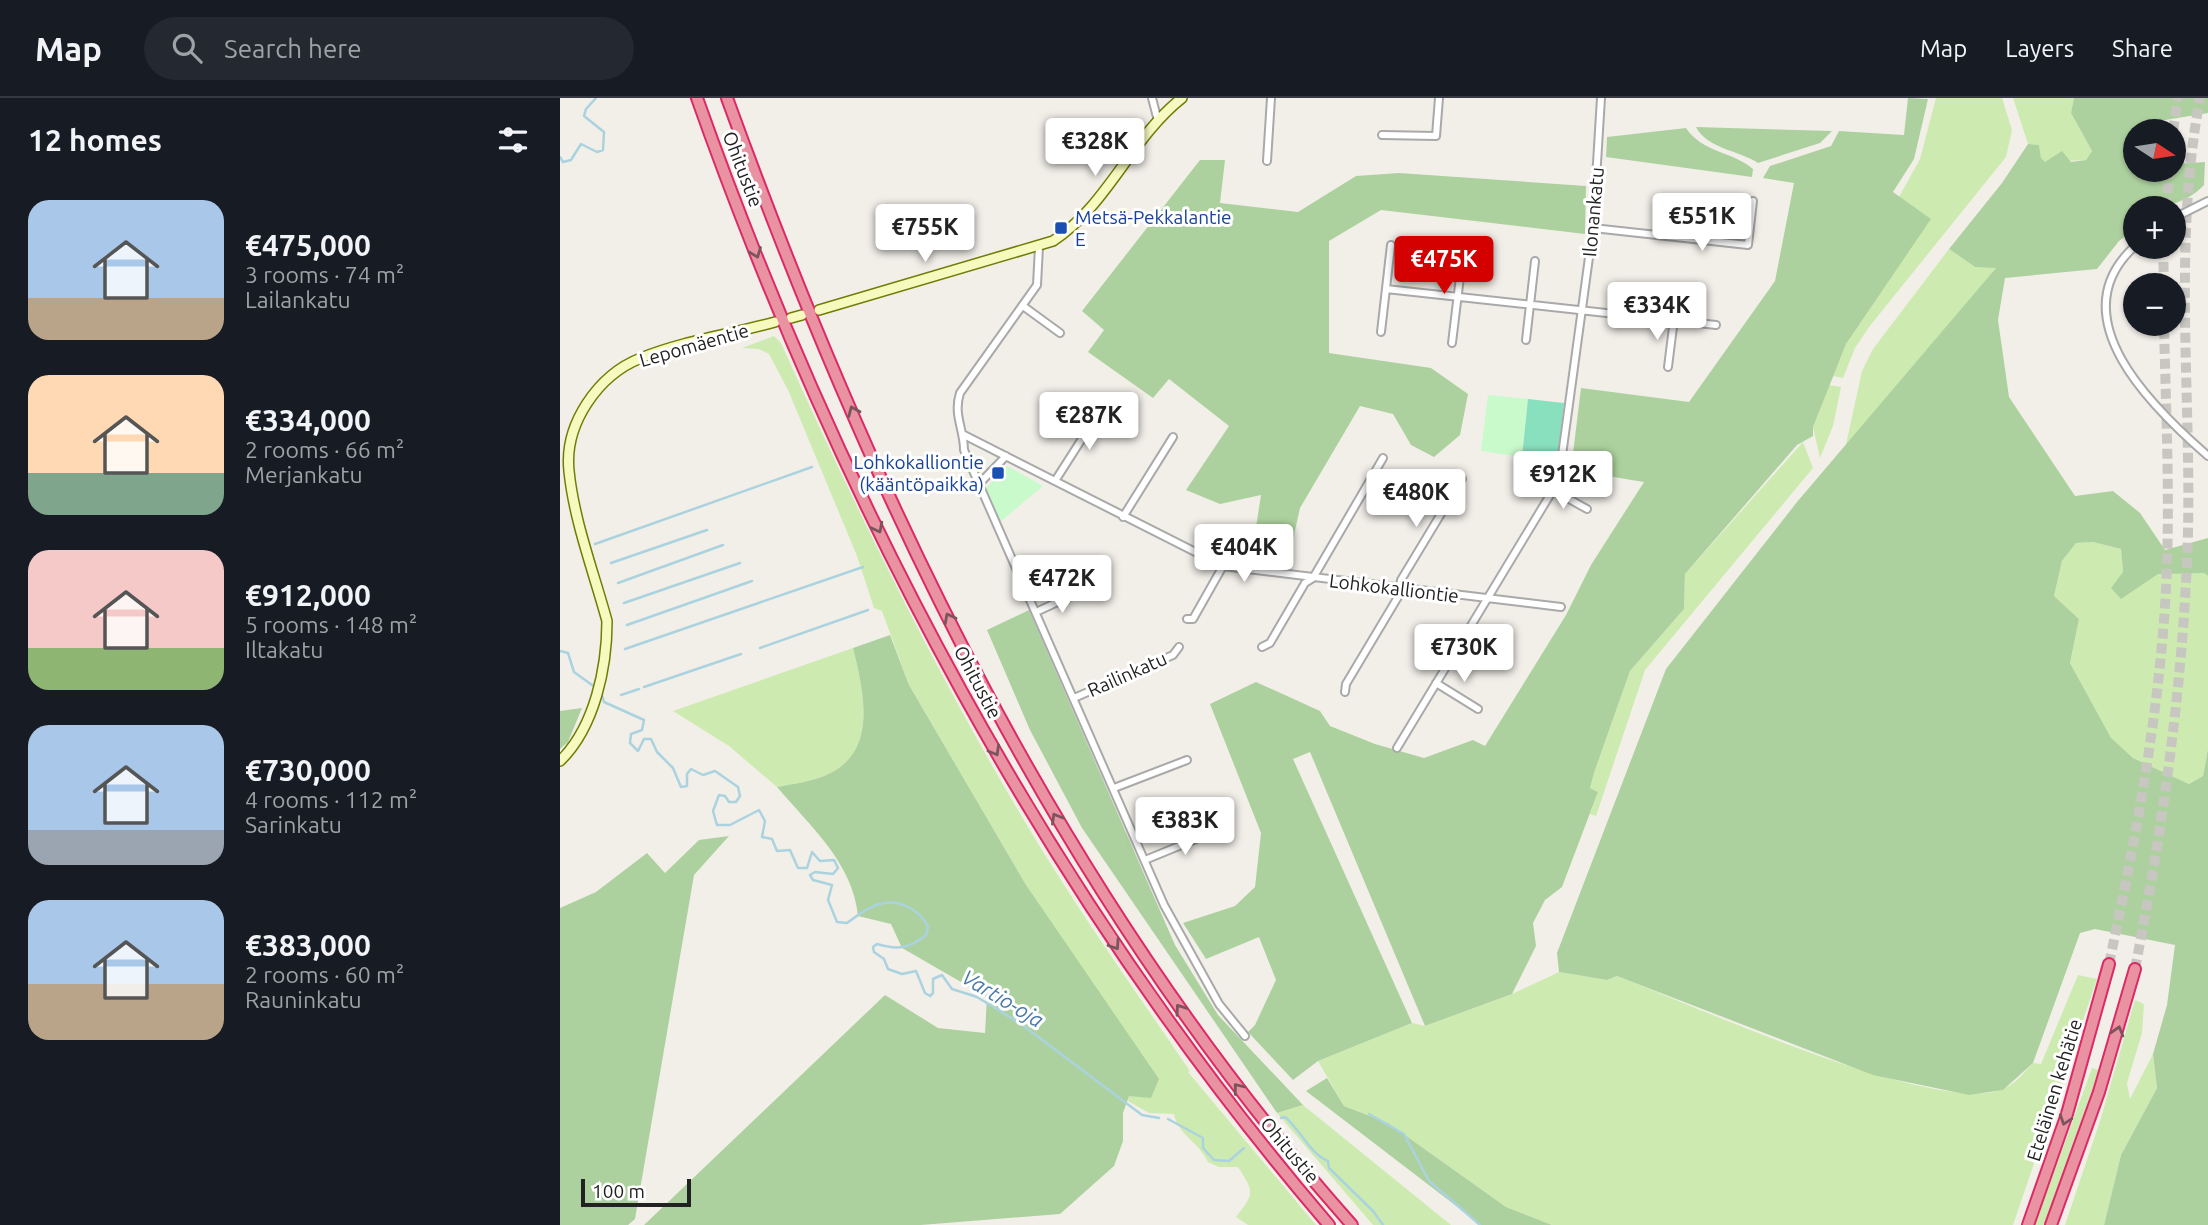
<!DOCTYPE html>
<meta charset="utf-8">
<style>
:root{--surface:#171b24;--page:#242831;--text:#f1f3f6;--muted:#9ea1a6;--line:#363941;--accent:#d40000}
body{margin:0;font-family:Ubuntu,sans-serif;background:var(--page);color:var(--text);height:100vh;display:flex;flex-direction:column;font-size:26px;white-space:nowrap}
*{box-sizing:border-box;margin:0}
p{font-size:23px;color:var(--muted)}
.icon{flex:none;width:38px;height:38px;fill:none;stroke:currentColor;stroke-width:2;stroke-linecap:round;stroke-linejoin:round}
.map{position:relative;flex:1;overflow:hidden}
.side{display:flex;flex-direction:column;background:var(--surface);width:560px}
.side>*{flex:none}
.needle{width:46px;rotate:102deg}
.buttons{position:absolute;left:1563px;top:21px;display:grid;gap:14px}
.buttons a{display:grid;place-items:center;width:63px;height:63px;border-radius:50%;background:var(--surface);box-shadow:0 2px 5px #0004;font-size:35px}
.scale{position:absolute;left:21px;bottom:18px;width:110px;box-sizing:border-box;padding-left:7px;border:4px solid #222;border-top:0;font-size:19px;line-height:24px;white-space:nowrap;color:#222;-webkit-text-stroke:5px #fff;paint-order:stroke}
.price{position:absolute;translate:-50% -60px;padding:0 16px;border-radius:7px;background:#fff;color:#222;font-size:23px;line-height:46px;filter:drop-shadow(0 2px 4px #0008)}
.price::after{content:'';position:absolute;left:50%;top:42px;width:21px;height:16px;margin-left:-10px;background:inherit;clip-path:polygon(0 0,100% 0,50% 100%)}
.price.on{background:var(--accent);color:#fff}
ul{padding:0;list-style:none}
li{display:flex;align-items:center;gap:21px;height:175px;padding:0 28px}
li span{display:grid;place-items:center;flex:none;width:196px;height:140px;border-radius:21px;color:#555}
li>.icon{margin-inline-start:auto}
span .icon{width:84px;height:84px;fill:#fffc;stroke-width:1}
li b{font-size:30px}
h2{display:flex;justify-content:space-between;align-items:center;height:84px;padding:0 28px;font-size:30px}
header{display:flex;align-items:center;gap:42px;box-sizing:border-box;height:98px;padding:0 35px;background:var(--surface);border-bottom:2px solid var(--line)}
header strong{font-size:33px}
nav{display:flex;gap:38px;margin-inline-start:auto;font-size:24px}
.search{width:490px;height:63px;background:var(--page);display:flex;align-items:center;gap:18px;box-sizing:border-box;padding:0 24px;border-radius:38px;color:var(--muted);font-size:26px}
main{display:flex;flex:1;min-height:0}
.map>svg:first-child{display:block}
</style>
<header>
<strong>Map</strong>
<div class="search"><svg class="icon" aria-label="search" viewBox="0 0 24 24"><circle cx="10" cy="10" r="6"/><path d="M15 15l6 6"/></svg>Search here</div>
<nav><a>Map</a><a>Layers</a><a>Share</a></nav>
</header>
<main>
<section class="side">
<h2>12 homes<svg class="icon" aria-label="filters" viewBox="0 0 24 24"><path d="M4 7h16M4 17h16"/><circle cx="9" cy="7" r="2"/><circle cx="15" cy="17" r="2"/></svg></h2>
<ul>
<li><span style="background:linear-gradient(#a9c7e8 70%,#b9a48a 0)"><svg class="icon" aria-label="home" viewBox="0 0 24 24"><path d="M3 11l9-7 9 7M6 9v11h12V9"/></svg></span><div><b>€475,000</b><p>3 rooms · 74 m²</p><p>Lailankatu</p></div></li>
<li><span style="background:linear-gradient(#ffd9b3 70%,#7fa58c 0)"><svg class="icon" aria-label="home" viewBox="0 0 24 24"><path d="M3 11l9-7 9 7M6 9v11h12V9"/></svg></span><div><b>€334,000</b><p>2 rooms · 66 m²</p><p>Merjankatu</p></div></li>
<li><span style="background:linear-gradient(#f6c9c9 70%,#8fb573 0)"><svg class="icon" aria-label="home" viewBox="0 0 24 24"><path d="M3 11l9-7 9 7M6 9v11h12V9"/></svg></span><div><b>€912,000</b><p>5 rooms · 148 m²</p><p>Iltakatu</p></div></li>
<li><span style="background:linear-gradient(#a9c7e8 75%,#9aa5b1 0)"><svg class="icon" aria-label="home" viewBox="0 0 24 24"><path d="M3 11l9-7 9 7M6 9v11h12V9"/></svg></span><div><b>€730,000</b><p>4 rooms · 112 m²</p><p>Sarinkatu</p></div></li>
<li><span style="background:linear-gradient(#a9c7e8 60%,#b9a48a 0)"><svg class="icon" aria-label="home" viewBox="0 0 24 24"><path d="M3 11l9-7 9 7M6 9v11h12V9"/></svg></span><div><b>€383,000</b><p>2 rooms · 60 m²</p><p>Rauninkatu</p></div></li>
</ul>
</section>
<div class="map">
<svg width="1648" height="1127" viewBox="0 0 1648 1127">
<rect width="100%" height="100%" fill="#f2efe9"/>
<path fill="#cdebb0" d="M1376,0H1442L1452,32L1446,59L1309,229L1295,250L1283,280L1273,278L1286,246L1370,121L1339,99L1360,61Z
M1453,0H1514L1511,15L1532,53L1526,62L1485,64L1481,61L1479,47L1468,46Z
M1389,151L1415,169H1437L1285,351L1302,273L1313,251Z
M214,238L221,245C298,416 380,584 477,744C525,822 578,897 630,973L628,974L756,1127H688L676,1119C695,1095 694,1094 678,1069H659L648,1064C639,1044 618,1037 614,1016L589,1015L568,1003L569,997L466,787L349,587L322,513L314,510L297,458L228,292L209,256L199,251L182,250Z
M1269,287L1281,289L1273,328L1260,360L1253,329Z
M1243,344L1253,370L1085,572L1036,718L1030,716L1038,694L1030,690L1034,675L1070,573L1124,511L1125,476Z
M1533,444L1561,451L1563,474L1644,475L1648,478V651L1643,678L1629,686L1573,660L1551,641L1510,565L1519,521L1494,498L1502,463L1516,445Z
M293,550C304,595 319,656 264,678C250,684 232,686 217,689L169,648L113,613Z
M999,874L1047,882L1057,878C1132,907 1372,1016 1441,992C1454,988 1464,974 1473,965L1481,966L1518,877L1537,881L1453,1127H992L946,1109L828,1025L784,1008L758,963L852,925L865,928L952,896Z
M1575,902L1584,906L1582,935L1567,985L1570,1001L1593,956L1597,990L1561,1057L1544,1127H1505L1540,1023Z
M1532,970L1539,972L1484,1127H1475Z
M743,1007L891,1127H813L717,1015Z"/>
<path fill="#add19e" d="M1348,0L1368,1L1354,61L1333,94L1371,121L1286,246L1253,329V338L1237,347L1125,476L1124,511L1070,573L1034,675L1030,690L1038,694L1002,789L985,802L973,825L976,848L952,896L865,928L750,654L733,661L852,925L758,963L733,982L688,934L695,927L716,882L699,839L646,861L623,825L675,808L695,789L701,735L650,606L696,584L760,613L770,628L815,646L864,660L913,642L925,648L1006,517L1031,467L1084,384L1011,372L1021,290L1129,304L1215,183L1234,85L1203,80L1210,68L1271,48L1279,33L1344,37Z
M1514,0H1648V15L1599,23L1600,33H1575V72H1614V66L1645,64L1644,87C1625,107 1601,110 1575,110V131L1559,143L1537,171L1445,180L1438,222L1449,299L1515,398L1553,393L1580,415L1605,452L1648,440V478L1644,475L1598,476L1561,501L1551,490L1563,474L1561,451L1533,444L1516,445L1502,463L1494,498L1519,521L1510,565L1551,640L1573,660L1629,686L1643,678L1648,651V1127H1544L1561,1057L1597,990L1593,956L1607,907L1615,847L1535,831L1520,835L1473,965L1443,992L1409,997L1313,977L1057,878L1047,882L999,874L997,855L1106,571L1237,404L1436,170L1415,169L1389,151L1442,85L1468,46L1479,47L1481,60L1485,64L1502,53L1511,64L1526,62L1532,53L1511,15Z
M1136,29L1272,33L1260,45L1198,65C1180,53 1146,50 1136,29Z
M1126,30C1143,55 1172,53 1193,71L1192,79L1046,59L1047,39Z
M640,62H665L660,105L738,114L796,78L839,75L1026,88L1025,136L821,112L769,143V255L871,270L908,296L900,337L874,359L851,347L833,316L800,308L740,410L728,464L681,459L696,429L701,397L660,406L626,392L669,328L609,281L593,300L528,254L544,232L522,213Z
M469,512L615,847L658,917L743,1007L717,1015L522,730L470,632L427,532Z
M330,537L349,587L466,787L599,981L591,1000L569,998L563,1015V1043L554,1068L500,1116L361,1127H84L325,897L378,930L425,935L427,899L342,850L331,826L298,818C293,765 250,728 217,689C232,686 250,684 264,678C319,656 304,595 293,550Z
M22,610L8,644L0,651V613Z
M169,738L134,777L75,1121L68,1127H0V810L36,794L87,755L105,775L139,742Z
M767,980L784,1008L828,1025L946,1109L992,1127H921L746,993Z"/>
<path fill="#c8facc" d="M928,297L968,301L962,359L921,353Z
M447,368L483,388L440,424L424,392Z"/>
<path fill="#88e0be" d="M968,301L1004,305L997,363L962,359Z"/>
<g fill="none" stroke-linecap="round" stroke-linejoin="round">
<path stroke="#aad3df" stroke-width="2.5" d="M0,59L3,64L11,62L21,46L37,54L43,52L44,34L24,18L26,11L36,0
M35,446L252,369
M51,465L147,432
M58,485L163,447
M64,505L180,465
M67,527L192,483
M200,550L308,512
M65,551L303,469
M0,553L8,555L14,574L32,587
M84,589L181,556
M41,594L44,604L84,622L82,632L71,636L70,645L78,653L84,641H91L97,654L113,670L121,689L127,688V676L131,671L143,677L155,673L178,689L180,698L176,704H169L165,698L159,697L153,713L157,727H170L199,712L205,723L202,739L212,741L217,753L230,752L238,770H247L252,754L260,763L274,762L278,770L273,776L255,774L250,777L253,782L272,787L268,802L277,824L287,825C306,811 324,797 348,809C357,814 364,819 368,829L366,837C349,851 337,852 317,846L313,849L314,854L324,861L328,871L342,876L356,873L365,895L370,898L373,895V881L382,877L392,891L417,899L461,926L582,1017L599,1020
M61,597L79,591
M809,1016L844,1036L869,1083L920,1127
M721,1020L725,1019C740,1031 750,1056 768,1063L769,1070L813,1113L823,1127
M608,1021L643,1040V1050L654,1062L669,1063L684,1050"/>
<path stroke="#c8c6c1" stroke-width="10" stroke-dasharray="10 5" stroke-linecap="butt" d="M1613,33L1618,0
M1606,110L1610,72
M1603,149L1604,187
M1549,866C1574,748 1597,629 1605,508C1611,414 1606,320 1604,226
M1575,871C1603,727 1624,582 1628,434C1631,289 1613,144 1640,0"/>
<g stroke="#a9a9a9" stroke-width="10">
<path id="street" d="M592,0L598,23
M822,37L876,38L879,0
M707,63L711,0
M1614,120L1648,103
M1033,130L1188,147L1193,103
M1111,138L1117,100
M1575,148C1497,219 1594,311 1648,358
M479,149L477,187L400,295C393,317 404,331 404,352L604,807L659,906L685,938
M826,191L1156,227
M463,208L500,235
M821,234L831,147
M966,242L975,163
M892,245L903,154
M1108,269L1114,221
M404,337L663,468L1001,509
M495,383L541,311
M418,387L446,358
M993,392L1027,411
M563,419L613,339
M476,514L517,495
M627,521H633L663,468
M702,549L710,545L745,485L753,480L823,360
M876,585L918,611
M785,594L786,586L838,499L841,482L902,381
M514,600L613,557L619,549
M837,650L993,392L1000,372L1033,130L1041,0
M554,690L627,662
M585,762L658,732"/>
</g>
<g stroke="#707d05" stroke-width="12">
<path id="secondary" d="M259,212L493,143C548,107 571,40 622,0
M231,220L242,217
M0,663C35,629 47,569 47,523C34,475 14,423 9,373C4,326 38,277 81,260C123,243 171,236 215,224"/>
</g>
<g stroke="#dc2a67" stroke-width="14">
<path id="highway" d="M137,0C281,406 488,800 769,1127
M167,0C314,405 503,803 792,1127
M1468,1127L1507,1016L1549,866
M1491,1127L1539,994L1575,871"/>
</g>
<use href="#street" stroke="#fff" stroke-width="6"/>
<use href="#secondary" stroke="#f7fabf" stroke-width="9"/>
<use href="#highway" stroke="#e892a2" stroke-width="10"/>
</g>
<defs><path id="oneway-chevron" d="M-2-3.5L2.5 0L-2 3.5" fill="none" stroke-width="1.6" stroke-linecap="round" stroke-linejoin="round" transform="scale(1.75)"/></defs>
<g stroke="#7b545c">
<use href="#oneway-chevron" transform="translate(196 155) rotate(69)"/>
<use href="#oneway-chevron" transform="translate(293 313) rotate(-113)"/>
<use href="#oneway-chevron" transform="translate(318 430) rotate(63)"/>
<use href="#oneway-chevron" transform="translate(389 520) rotate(-117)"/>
<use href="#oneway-chevron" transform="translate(435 653) rotate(60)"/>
<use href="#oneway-chevron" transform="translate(496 720) rotate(-120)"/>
<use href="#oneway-chevron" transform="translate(555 847) rotate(56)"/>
<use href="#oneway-chevron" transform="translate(620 911) rotate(-125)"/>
<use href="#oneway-chevron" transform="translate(1558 933) rotate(-74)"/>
<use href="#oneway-chevron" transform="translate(678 990) rotate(-128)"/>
<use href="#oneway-chevron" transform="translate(1505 1022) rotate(108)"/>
</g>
<g fill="#1a4fb4" stroke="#fff" stroke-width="2.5">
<rect x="494" y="123" width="14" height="14" rx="3.5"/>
<rect x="431" y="368" width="14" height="14" rx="3.5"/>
</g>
<g text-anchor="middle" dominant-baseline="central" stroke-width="6" stroke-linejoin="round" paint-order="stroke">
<g font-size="19" fill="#222" stroke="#fff">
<text transform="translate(183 71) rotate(69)">Ohitustie</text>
<text transform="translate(1033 114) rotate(-85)">Ilonankatu</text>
<text transform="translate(134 247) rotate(-16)">Lepomäentie</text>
<text transform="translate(834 490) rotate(7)">Lohkokalliontie</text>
<text transform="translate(567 576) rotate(-24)">Railinkatu</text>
<text transform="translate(418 584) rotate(62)">Ohitustie</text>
<text transform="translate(1494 992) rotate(-73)">Eteläinen kehätie</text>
<text transform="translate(730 1052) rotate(50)">Ohitustie</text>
</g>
<g font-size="19" fill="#164399" stroke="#fff" text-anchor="start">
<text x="515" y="119">Metsä-Pekkalantie<tspan x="515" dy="22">E</tspan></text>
<text x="424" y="364" text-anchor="end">Lohkokalliontie<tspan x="424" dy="22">(kääntöpaikka)</tspan></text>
</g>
<g font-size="21" font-style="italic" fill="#4a7aab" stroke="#fff">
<text transform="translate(443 900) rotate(31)">Vartio-oja</text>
</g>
</g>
</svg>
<div class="buttons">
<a><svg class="needle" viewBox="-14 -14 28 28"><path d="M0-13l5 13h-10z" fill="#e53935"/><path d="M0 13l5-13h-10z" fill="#9ea1a6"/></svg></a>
<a>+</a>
<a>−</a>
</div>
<div class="scale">100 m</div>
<b class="price" style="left:535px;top:80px">€328K</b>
<b class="price" style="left:1142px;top:155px">€551K</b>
<b class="price" style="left:365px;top:166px">€755K</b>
<b class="price on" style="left:884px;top:198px">€475K</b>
<b class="price" style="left:1097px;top:244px">€334K</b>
<b class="price" style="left:529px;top:354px">€287K</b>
<b class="price" style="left:1003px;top:413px">€912K</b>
<b class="price" style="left:856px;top:431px">€480K</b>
<b class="price" style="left:684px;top:486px">€404K</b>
<b class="price" style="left:502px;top:517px">€472K</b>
<b class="price" style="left:904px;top:586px">€730K</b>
<b class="price" style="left:625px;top:759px">€383K</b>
</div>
</main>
